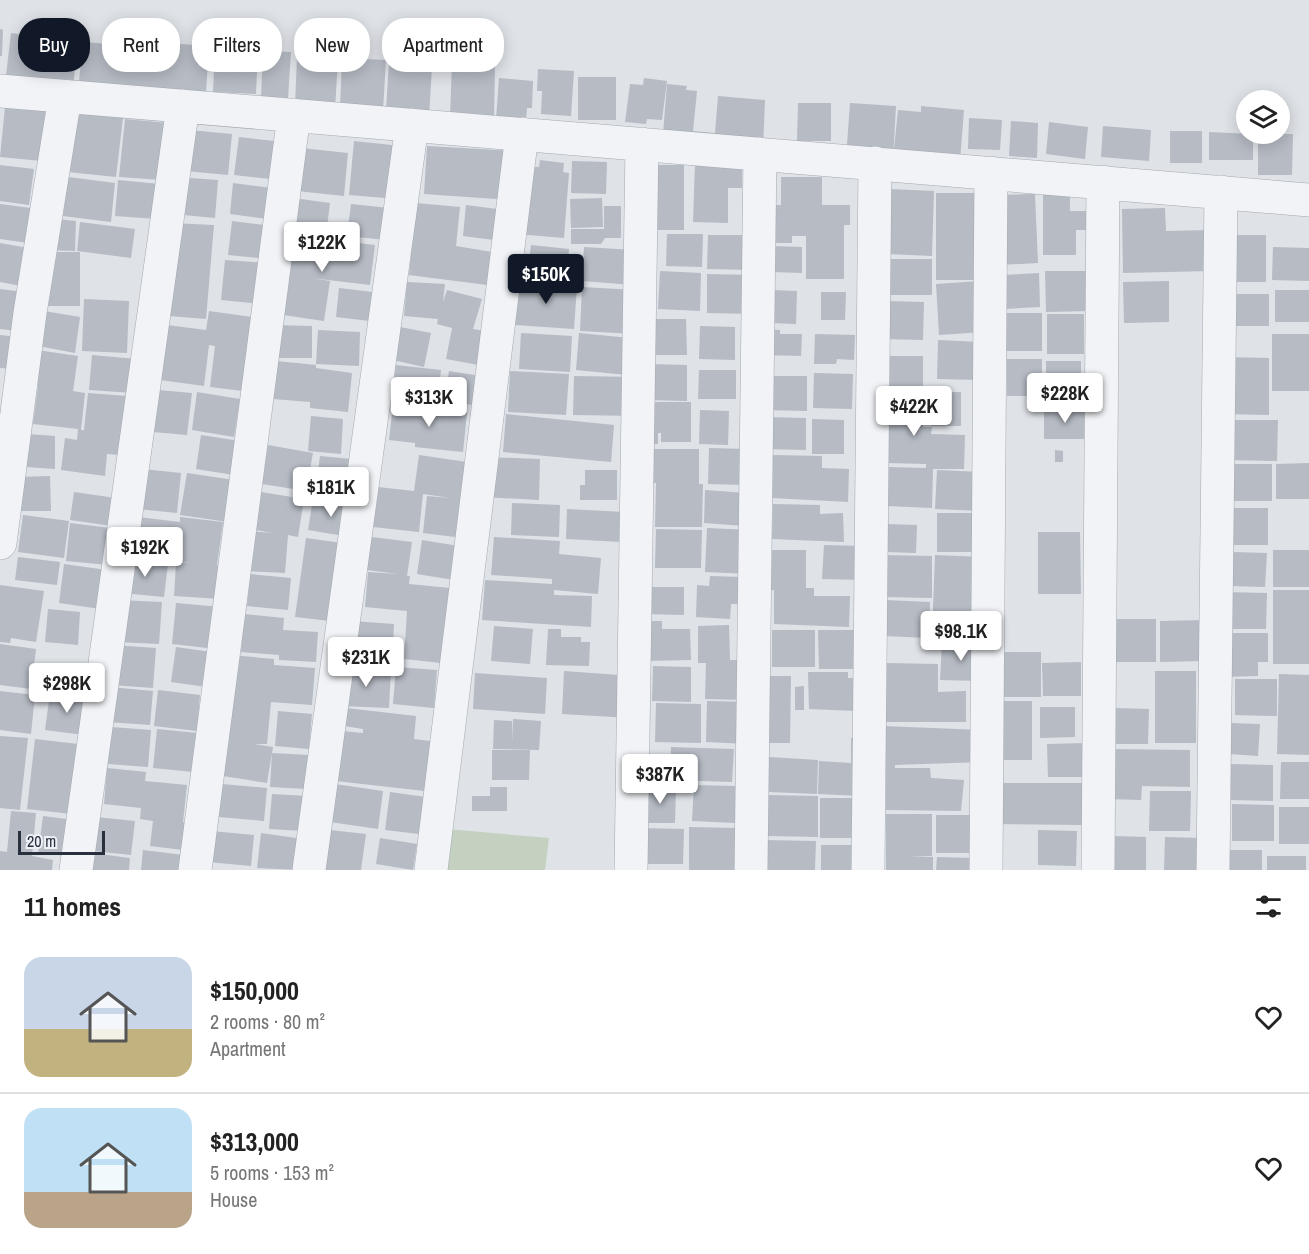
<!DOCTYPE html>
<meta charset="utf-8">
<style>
:root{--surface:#fff;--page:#f2f2f2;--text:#222;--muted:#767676;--line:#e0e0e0;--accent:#111827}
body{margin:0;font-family:"Archivo Narrow",sans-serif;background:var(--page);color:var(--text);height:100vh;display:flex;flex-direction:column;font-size:22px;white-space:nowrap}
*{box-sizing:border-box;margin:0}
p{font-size:20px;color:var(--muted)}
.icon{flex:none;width:33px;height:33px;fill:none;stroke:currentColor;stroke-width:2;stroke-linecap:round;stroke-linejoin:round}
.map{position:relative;height:870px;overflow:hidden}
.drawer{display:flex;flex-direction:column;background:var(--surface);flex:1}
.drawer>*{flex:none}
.guide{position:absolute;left:18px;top:18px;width:600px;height:54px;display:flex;gap:12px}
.controls{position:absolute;left:1236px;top:90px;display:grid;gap:12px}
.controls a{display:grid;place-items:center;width:54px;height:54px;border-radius:50%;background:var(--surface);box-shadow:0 3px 15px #0003;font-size:30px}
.scale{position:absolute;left:18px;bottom:15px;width:87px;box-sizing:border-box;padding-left:6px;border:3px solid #28303e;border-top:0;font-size:16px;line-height:21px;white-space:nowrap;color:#28303e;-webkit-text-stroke:4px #eef1f5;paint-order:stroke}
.price{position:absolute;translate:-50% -51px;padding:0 14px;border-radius:6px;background:#fff;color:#222;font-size:20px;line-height:39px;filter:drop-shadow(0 2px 3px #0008)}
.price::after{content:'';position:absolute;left:50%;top:36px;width:18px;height:14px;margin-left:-9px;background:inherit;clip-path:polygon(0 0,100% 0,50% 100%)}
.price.selected{background:var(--accent);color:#fff}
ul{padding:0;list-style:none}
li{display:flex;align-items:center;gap:18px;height:150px;padding:0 24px}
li+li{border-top:2px solid var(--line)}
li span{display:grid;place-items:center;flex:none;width:168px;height:120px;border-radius:18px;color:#555}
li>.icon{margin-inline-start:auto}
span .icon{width:72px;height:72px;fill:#fffc;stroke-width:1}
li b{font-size:26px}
h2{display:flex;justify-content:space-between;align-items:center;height:72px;padding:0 24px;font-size:26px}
.chip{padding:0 21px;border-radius:24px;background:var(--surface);box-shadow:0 3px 15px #0003;font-size:21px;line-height:54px}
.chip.selected{background:var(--accent);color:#fff}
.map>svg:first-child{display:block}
</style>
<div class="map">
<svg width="1309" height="870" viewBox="0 0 1309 870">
<rect width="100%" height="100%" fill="#dfe2e7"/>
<path fill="#c4d1c0" d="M447,829L549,838L545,870H443Z"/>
<path fill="#b6bbc4" d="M0,29L3,30L2,56H0Z
M11,33L77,41L74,80L6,76Z
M136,41L209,46L206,92L79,81L83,42L135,46Z
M215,47L258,49L256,94L213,92Z
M263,51L291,52L288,98L261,97Z
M297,57L338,59L335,109L295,106Z
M342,58L386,60L383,111L340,108Z
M389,62L432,67L429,117L386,110Z
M452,64L495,66L494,117L450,116Z
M538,69L574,71L571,116L541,114L542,91H537Z
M578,77H616V120H578Z
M499,78L533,81L532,108H527L526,121L496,119Z
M644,78L667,81L662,120L647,119L646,124L625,122L630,84L643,85Z
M667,84L687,86L686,90L697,91L693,131L715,133L718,96L765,100L763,150L663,134Z
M798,103H831V141H797Z
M850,103L896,106L893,159L898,110L921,112V106L964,110L960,161L846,159Z
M5,107L47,111L42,161L0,157Z
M75,113L123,118L116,177L68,172Z
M969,118L1002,120L1000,150L968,149Z
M125,119L168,123L162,180L119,177Z
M1011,121L1038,123L1037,158L1009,156Z
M1049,122L1088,127L1085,159L1046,154Z
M1103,126L1151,130L1149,161L1101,157Z
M189,130L232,134L228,175L185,171Z
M1170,131H1202V163H1170Z
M1209,132L1253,134V160H1209Z
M1258,134H1293L1292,175H1258Z
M239,137L283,142L279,180L234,175Z
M354,141L401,146L397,199L349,195Z
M427,146L514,151L510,200L424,194Z
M301,148L348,153L344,196L297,191Z
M540,160L564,163L563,172L569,173L564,238L517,234L533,167H539Z
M572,161L607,162L606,194L571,193Z
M695,163L742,164V188H728V223L693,222Z
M0,165L34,169L29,205L0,201Z
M649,165H684V230H649Z
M68,177L115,183L111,222L63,216Z
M176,177L218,180L215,218L173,214Z
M781,177H822V205H850V225H844V279H806V236H792V243H762L763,205H781Z
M118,180L160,184L157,219L115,216Z
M233,183L280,189L276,220L230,214Z
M890,189L934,191L932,256L888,254Z
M936,193H983V280H936Z
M1035,194L1038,263L999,265L996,195Z
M1043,195H1070V211H1086V230H1076V255H1043Z
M293,198L330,203L326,235L288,230Z
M602,198L603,227L571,228L570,199Z
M416,203L460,207L456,246L492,252L487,285L409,275Z
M0,204L39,209L35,244L0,239Z
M351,204L389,208L386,240L347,236Z
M466,205L505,210L501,241L463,236Z
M604,206H621V238H605L601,244H571V229H604Z
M1165,208L1166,231L1211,230V271L1123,273L1122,209Z
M47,218L76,221L75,251L43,250Z
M232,221L273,226L269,259L228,255Z
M80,222L135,229L131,258L77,251Z
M170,223L214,225L206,319L169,316Z
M667,234H703L702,267L666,266Z
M288,235L375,245L370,285L311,278L330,281L324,321L283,315Z
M708,235H750V270L707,269Z
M1221,235H1266V282H1221Z
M0,243L34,249L27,287L0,282Z
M531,245L569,249L566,283L527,279Z
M771,246L802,247V273L771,272Z
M584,247L634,250L633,285L582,281Z
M1273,247L1309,248V281L1272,280Z
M42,252H80V306H42Z
M886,259H932V295H886Z
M225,260L266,263L262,304L221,300Z
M660,271L701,273L700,311L658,309Z
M1045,271H1090L1091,311L1046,312Z
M1039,273L1040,307L1005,309L1004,275Z
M707,274L752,275V314L707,313Z
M518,281L577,286L574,329L515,325Z
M980,281L983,332L939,335L936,284Z
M1169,281V322L1124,323L1123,282Z
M407,282L445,284L443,302L447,290L482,299L473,329L491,332L484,366L446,359L452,328L437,324L438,319L404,316Z
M582,287L636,290L634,334L580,331Z
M339,288L381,293L378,322L336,317Z
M0,289L24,292L17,331L0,329Z
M771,290L797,291L796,324L770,323Z
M1275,290H1309V322H1275Z
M821,292H846L845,320H821Z
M1227,294H1269V326H1227Z
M84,299L129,301L127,353L82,351Z
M884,301L924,302L923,340L883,339Z
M44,311L80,317L75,353L38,346Z
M209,311L252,317L251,392L210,387L215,346L209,345L204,386L160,380L167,325L206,330Z
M999,313H1042V351H999Z
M1047,314H1084V354H1047Z
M652,319H686L687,355H653Z
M274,325L312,326V358H274Z
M395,326L431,333L424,367L388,359Z
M700,326L735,327V360L699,359Z
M766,329L780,330V334H802L801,356L765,355Z
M318,330L360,332L359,366L316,364Z
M521,333L572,336L570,372L519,369Z
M579,333L640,339L637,376L576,370Z
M815,334L855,335L854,360L837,359L836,364H814Z
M1272,334H1309V391H1272Z
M0,335L19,337L16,369L0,368Z
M938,340L981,342L980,380L937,379Z
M37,350L78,356L73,391L85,393L81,430H84L88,393L127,396L120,455L107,454L105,476L61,470L65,438L77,440L78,429L33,424L38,386L31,385Z
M92,355L137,359L134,393L89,390Z
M885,356H923V427H932L931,434L965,435L964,469H933L932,508L887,506L889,467L926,468V464L886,463Z
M1225,357L1269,358V415L1225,414Z
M1007,359H1042V396H1007Z
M276,361L316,365V368L352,373L348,412L310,408V402L273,399Z
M1046,361H1081V395H1046Z
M648,364L687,365V401L648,400Z
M396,365L441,370L437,405L392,399Z
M699,370H736V399H698Z
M449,371L488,377L483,407L445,400Z
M510,371L569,374L566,415L508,412Z
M814,373L853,374L852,409L813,408Z
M574,376L637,377V416L573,415Z
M764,376H807V411L763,410Z
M146,389L192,393L187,435L142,431Z
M197,392L240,399L234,437L192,430Z
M932,392H961V426H931Z
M644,402H691V442H661V433H658V444H644Z
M393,405L467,413L463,452L415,447V443L389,440Z
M1044,408H1086V439H1044Z
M700,410L729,411L728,445L699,444Z
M506,414L614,425L611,462L503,452Z
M311,416L343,419L341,454L308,451Z
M763,417L806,418V450L763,449Z
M812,419L844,420V454H812Z
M1226,420H1278L1277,461L1226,460Z
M14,433L55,436V469L12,466Z
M201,435L246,442L240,476L196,469Z
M268,445L313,453L306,491L262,484Z
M709,448L746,449L745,485L708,484Z
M649,449H699V484H703L702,527H655L656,483H649Z
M1055,450L1063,451V462H1055Z
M419,455L467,462L463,538L423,533L427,496L451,498L423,494L419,532L373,527L378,487L414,491Z
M773,455L822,456V468L849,469L848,502L772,498Z
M320,456L362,460L358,493L316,488Z
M485,457L540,459L539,500L483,497Z
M1309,463V499H1276V464Z
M1230,464H1272V501H1229Z
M143,469L181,473L177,513L138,509Z
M585,470H617V500H580V485H585Z
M937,470L982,472L981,511L935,509Z
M187,473L241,481L235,523L180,515Z
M50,476L51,511H17L16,477Z
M705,490L746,493L744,526L704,523Z
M74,492L116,498L112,526L70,520Z
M261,492L304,499L298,537L288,535L285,573L245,571L247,531L274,533L255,530Z
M313,499L352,506L350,537L308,530Z
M512,503L560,505L559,537L511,535Z
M773,504L820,505V514L843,513L844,542L772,539Z
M1226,508H1268V545H1225Z
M567,509L624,512L622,542L566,539Z
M937,513H980V552H937Z
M23,515L69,521L64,558L18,552Z
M138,517L180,522V517L223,522L217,565L223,566L221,599L174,596L176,563H189L175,561L179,530L175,554L134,549Z
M70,523L111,528L108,565L66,561Z
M886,524L917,525L916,553L886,552Z
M707,528L751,530L750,574L705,572Z
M656,529L702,530L701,568H655Z
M1038,532H1080L1081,594H1038Z
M364,536L412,542L407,576H410L409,584L450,588V664L404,659L407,611L365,607L368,572L399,574L359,569Z
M494,537L560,541L559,554L601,558L598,594L554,590V595L592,596L591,627L482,620L485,580L552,584V579L491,575Z
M306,538L349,544L339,622L295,617Z
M422,540L465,547L460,581L417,574Z
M824,545L865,546L863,580L822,579Z
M768,550H806V588H814V596H850L849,627L774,624V590H768Z
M1273,550H1309V587H1273Z
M1232,552L1267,553L1265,587L1231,586Z
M883,555L932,556V598L883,597Z
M935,555L983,557L980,636L932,635Z
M18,557L60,562L57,585L15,580Z
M126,559L168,564L164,597L122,593Z
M64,564L107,570L101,609L59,603Z
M250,574L291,578L288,610L247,606Z
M710,576L743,577L742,604H731L730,619L696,617L697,585L709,586Z
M0,585L44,591L36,642L11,638L10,643L0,642Z
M646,587H684V615L645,614Z
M1273,590H1309V664H1273Z
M1224,592L1267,593L1266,629H1224Z
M118,600L162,602L159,644L116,642Z
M885,600L930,602L929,638L883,636Z
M176,603L221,607L216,649L172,644Z
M48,609L80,612L78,645L45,642Z
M244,614L284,618L283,630L318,632L316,662L279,660V655L241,652Z
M1110,619H1156V662H1111Z
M1205,620L1206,661L1160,662V621Z
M352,621L394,624L392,661L349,658Z
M646,621H662V629H690L691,660L646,661Z
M729,625L730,660H748L746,700L705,699L706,663H698V626Z
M494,626L533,629L530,664L491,661Z
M548,629H561V637H581V642H590L589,666L546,665Z
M772,630H815V667H772Z
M818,630H863V669H819Z
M1222,633H1268V662H1258V676L1223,677Z
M942,643L982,644L981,681L940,680Z
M0,644L36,649L31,689L0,685Z
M113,645L156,648L153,688L111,685Z
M176,647L212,652L207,687L171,682Z
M993,652H1041V697H993Z
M230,655L274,659V665L315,668L312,705L271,702L267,744H254L273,747L267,783L223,776L229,741H223Z
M1081,662V696H1043L1042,663Z
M885,663L938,664V692L966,691V722H884Z
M38,665L74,668L72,692L36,689Z
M653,666L691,667V702L652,701Z
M343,667L391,669L389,708L341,706Z
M396,667L437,670L434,708L393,704Z
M564,671L633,676L631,718L562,714Z
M1155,671H1196V743H1155Z
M808,672H848V678H856V711L809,709Z
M475,673L547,678L545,714L473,709Z
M1279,674L1309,675V755L1277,754Z
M763,676H791L790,743H757Z
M1235,679H1277V716L1235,715Z
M804,686V710H795V687Z
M110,687L153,691L150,725L107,722Z
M158,690L200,695L197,731L154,726Z
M0,691L35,695L31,734L0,730Z
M50,693L88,698L84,735L45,730Z
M707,701L750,702L748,744L706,742Z
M989,701H1032V760H989Z
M656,703L701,704V743L655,742Z
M1040,707H1075V737L1040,738Z
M346,708L416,716L414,739L439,742L433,792L336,781L342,731L363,733V729L344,726Z
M1115,708L1149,709L1148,744H1114Z
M278,711L312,714L309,749L275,746Z
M513,719L541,721L539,750L493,749L494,720L512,721V742Z
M1231,723L1260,724L1258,756L1229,754Z
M883,726L982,730V762L895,765V768H930L931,778L964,780L961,811L886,810V775H862L861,796L818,794L819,761L851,763V738H883Z
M111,727L151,730L148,767L108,764Z
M157,729L208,734L204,773L153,768Z
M0,736L28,738L20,810L0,808Z
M35,739L78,744L71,814L27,809Z
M1086,743V777H1048L1047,744Z
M671,747L734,749L732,782L670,780Z
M1109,749L1190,750V787L1142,786L1141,800L1108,799Z
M492,750H530L529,780H492Z
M272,753L308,755L306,789L270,787Z
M769,757L818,760L817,794L768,792Z
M1281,762H1309V799H1280Z
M1231,764L1273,765V801L1231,800Z
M107,768L146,772L145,781L187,785L183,822L194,824L191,851L150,846L153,821L140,819L141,808L104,804Z
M992,783H1083L1082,825L992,824Z
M222,784L267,788L264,821L219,817Z
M335,784L383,791L378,829L330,822Z
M694,785L736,786L735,823L692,821Z
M490,787H507V811H472V796H490Z
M645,787H676L675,823H644Z
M1150,791H1191L1190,831H1149Z
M390,792L433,798L428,835L385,830Z
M272,794L307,796L304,831L269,829Z
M767,795L818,796V837L767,836Z
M820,798H862V838H820Z
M1232,804L1274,805V841H1232Z
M1279,807H1309V844H1279Z
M11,811L36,813L32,856L53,860L52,870H0V851L7,852Z
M886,814H932V856L908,857H933V870H886Z
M936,815H972V853H936Z
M43,816L90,822L86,858L38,853Z
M96,817L135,821L131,855L93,851Z
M689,827L736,828L735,870H689Z
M641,828L684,829L683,864H640Z
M330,830L366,834L361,870H325Z
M1038,830L1077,831L1076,866L1038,865Z
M211,831L254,835L251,866L208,862Z
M261,833L303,839L299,870L257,868Z
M1112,836L1146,837V870H1111Z
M1165,837L1200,838L1199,870H1164Z
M380,838L417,844L413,870L376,864Z
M759,840L816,841L815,870H759Z
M821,845H856V870H821Z
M143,850L192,856L190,870H141Z
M1220,850H1262V870H1219Z
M92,853L130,858L129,870H90Z
M1267,856H1306V870H1267Z
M937,857L975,858V870H936Z"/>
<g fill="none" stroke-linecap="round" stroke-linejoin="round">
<g stroke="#a4a9b1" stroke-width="34">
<path id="minor" d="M0,91L1309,200
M0,543L30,313L65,97
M76,870L183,106
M195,870L294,115
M309,870L412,125
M431,870L522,134
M631,870L642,144
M751,870L760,154
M868,870L875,163
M986,870L991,173
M1098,870L1103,182
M1213,870L1221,192"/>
</g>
<use href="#minor" stroke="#f1f3f6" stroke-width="33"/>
</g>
</svg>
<div class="controls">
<a><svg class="icon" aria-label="layers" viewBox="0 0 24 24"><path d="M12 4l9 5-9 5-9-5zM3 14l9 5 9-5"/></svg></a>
</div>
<div class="scale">20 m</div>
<b class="price" style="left:322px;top:273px">$122K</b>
<b class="price selected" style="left:546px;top:305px">$150K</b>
<b class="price" style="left:1065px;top:424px">$228K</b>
<b class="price" style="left:429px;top:428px">$313K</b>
<b class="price" style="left:914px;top:437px">$422K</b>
<b class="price" style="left:331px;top:518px">$181K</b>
<b class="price" style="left:145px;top:578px">$192K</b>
<b class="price" style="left:961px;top:662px">$98.1K</b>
<b class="price" style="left:366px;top:688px">$231K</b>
<b class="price" style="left:67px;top:714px">$298K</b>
<b class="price" style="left:660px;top:805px">$387K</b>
<div class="guide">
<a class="chip selected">Buy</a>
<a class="chip">Rent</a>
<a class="chip">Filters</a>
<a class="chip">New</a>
<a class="chip">Apartment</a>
</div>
</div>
<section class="drawer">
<h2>11 homes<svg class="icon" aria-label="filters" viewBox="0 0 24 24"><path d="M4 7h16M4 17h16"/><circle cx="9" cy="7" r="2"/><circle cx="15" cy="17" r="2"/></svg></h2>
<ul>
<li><span style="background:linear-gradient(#c9d6e8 60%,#c2b280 0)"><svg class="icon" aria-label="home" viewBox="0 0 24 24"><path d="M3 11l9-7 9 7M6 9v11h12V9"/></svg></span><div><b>$150,000</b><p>2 rooms · 80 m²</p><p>Apartment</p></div><svg class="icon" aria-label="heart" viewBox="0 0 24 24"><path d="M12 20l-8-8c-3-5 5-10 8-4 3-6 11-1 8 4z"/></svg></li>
<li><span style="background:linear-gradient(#bfe0f5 70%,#b9a48a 0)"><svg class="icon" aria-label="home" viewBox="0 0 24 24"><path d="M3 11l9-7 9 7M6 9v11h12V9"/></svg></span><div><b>$313,000</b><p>5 rooms · 153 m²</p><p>House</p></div><svg class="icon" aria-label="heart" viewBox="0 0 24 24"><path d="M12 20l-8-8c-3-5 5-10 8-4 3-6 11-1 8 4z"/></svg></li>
</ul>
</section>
